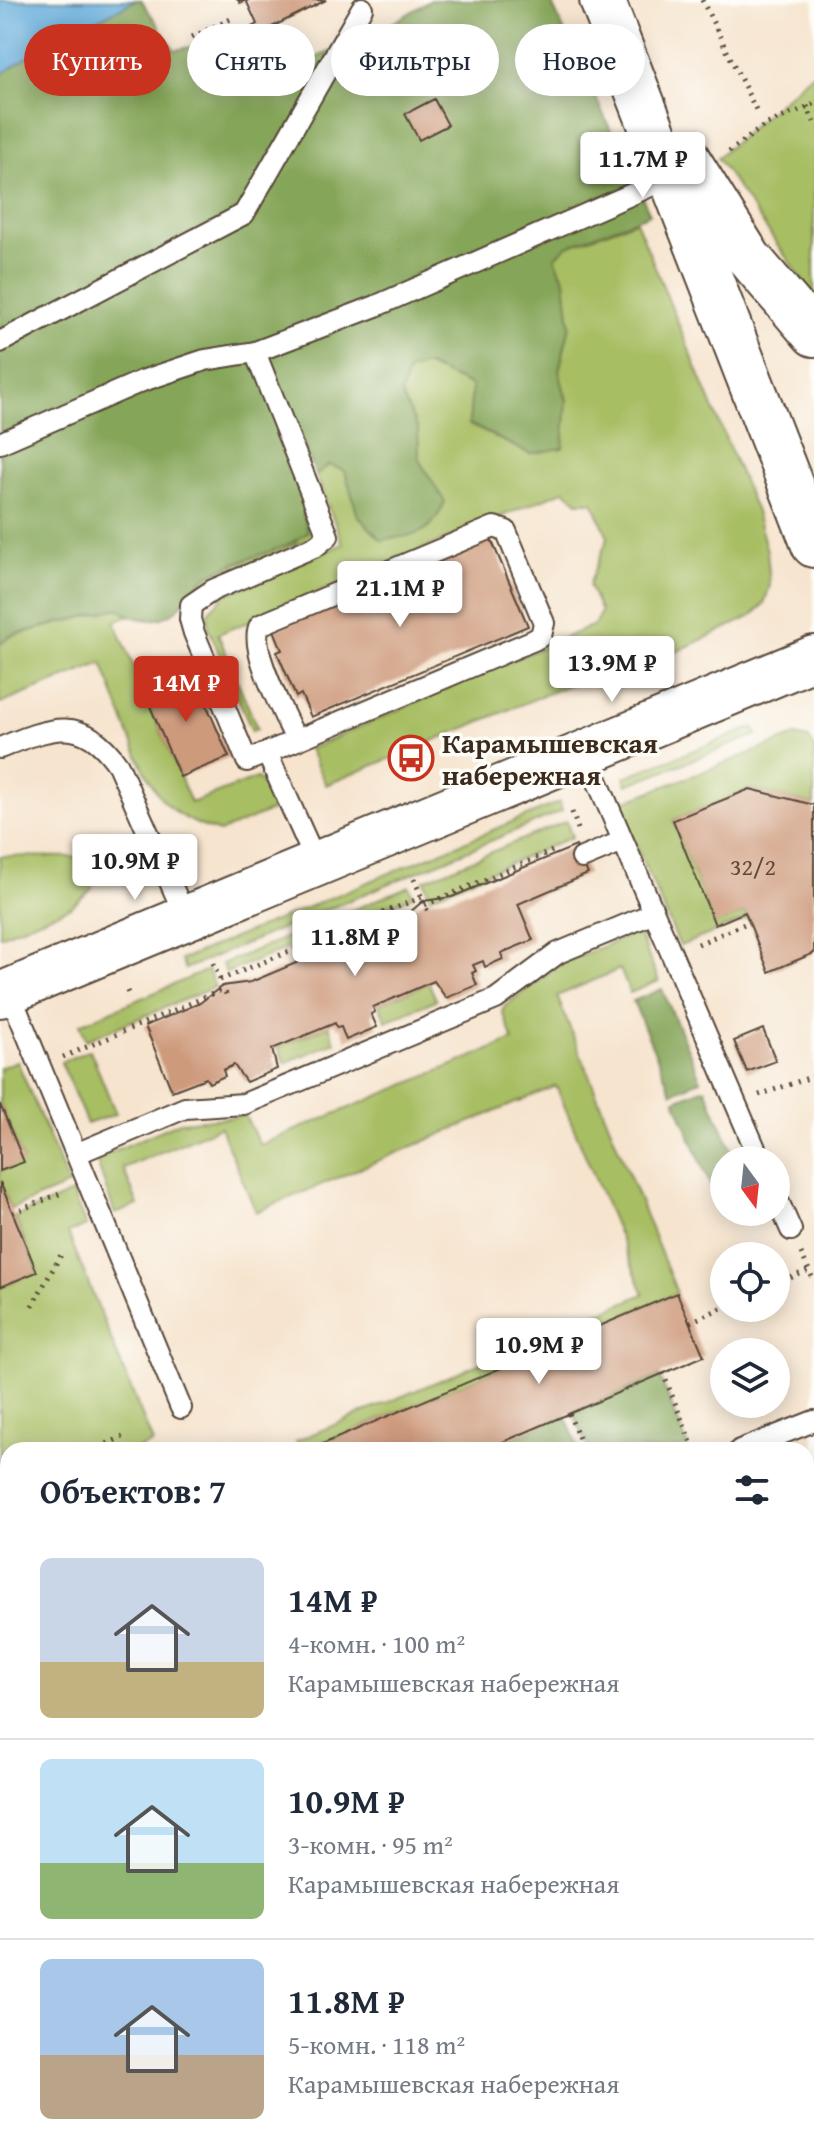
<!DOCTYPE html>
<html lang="ru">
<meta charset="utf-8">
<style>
:root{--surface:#fff;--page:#f6f6f7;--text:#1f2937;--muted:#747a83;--line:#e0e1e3;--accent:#c8321e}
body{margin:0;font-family:"Gentium Book Plus",serif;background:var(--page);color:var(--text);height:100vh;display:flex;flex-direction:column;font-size:30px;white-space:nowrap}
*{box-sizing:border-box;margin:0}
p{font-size:26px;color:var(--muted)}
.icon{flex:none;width:44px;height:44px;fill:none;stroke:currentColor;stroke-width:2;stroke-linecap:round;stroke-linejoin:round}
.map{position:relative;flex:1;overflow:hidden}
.drawer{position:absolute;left:0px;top:1442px;width:814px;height:712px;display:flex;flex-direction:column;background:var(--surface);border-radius:24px 24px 0 0;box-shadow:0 4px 20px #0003}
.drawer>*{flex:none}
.banner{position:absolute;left:24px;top:24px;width:766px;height:72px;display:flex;gap:16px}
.needle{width:52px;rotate:165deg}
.buttons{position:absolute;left:710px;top:1146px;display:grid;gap:16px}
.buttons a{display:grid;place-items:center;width:80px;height:80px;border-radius:50%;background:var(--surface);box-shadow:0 4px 20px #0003;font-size:40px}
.price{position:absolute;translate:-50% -68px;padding:0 18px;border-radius:8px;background:#fff;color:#222;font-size:26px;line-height:52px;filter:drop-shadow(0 2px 4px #0008)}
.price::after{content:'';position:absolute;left:50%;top:48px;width:24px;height:18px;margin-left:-12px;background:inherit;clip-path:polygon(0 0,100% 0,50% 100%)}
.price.current{background:var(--accent);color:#fff}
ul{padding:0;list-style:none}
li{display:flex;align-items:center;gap:24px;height:200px;padding:0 40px}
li+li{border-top:2px solid var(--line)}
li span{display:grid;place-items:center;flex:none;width:224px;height:160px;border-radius:12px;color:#555}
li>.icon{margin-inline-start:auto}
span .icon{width:96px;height:96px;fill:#fffc;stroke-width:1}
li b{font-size:34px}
h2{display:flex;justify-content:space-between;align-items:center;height:96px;padding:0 40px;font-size:34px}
.tag{padding:0 28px;border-radius:36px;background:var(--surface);box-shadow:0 4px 20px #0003;font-size:28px;line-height:72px}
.tag.current{background:var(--accent);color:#fff}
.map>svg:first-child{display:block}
</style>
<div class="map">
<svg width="814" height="2154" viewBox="0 0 814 2154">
<rect width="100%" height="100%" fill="#fdfcf7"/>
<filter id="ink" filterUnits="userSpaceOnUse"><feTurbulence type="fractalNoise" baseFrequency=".0125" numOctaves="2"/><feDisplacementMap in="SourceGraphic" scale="16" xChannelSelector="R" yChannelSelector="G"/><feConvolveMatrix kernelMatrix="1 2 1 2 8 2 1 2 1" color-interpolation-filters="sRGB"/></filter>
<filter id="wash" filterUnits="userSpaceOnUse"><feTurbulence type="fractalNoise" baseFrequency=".006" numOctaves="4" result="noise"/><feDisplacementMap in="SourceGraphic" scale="32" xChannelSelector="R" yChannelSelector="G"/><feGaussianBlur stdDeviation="1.8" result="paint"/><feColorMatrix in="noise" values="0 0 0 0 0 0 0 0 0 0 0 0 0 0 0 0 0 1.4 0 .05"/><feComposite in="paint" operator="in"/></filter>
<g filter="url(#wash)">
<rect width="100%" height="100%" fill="#f6e4ce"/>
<path fill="#e6daba" d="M8,1877V2146H85L87,2154H0V1879Z"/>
<path fill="#a7be63" stroke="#717440" stroke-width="2" d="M814,72V297L717,158Z
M636,221L756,512L767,551L770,585L764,604L752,616L638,670L571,684L326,785L309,749L594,625L601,612L589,585L608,537L593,502H578L565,490L218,634L257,728L252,731L208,627V612L225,595L343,544L316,475L329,464L345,471L358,516L444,502L419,460L418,429L401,394L408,371L425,365L473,386L469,425L530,454L567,401L559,371L570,325L565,281L555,258L565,247Z
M307,508L315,527L312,538L196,587L208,574L296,542Z
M119,608L128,616L115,622L191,803L257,778L265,788L273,810L220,832C198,826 177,817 162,799C138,769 118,701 102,663L0,704V644L12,636Z
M754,727L757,735L627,785L624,777Z
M795,736L809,739L814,746V805L750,789L673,820L715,924L745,912L747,919L680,946L618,804Z
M560,802L562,811L185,969L181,960Z
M566,821L572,837L430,897L424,880Z
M0,856L74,857L92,872V889L71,907L0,936Z
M409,886L413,896L325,932L322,923Z
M311,927L315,937L226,973L222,964Z
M638,932L659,981L630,993L620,969L557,996L677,1293L320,1445L322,1450H299L296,1441L644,1294L556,1086L256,1212L220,1127L123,1168L138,1205L115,1214L96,1159L180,1122L245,1116L260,1145L513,1040L502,1011L505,1006L563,963Z
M208,970L215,987L86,1040L80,1024Z
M429,983L436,1000L386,1021L379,1004Z
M329,1026L335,1042L285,1063L278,1047Z
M90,1050L116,1114L87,1124L61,1062Z
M17,1061L69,1185L11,1209L0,1181V1171L23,1161L0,1103V1068Z
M72,1193L86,1226L68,1233L153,1443L136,1450H8V1503L0,1507V1287L37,1272L15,1217Z"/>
<path fill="#85a559" stroke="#60683c" stroke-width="2" d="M136,0H141L175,50L214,42L263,71L305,62L374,34L431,0H550L650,214L565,247L555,258L565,281L570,325L559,371L567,401L563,448L530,454L469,424L472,386L425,365L408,371L401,394L418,429L419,460L445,502C429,538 417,534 381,540L358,516L345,471L329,465L316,475L293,419L279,424L307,508L303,515L308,532C280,554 242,556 210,574C194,582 186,605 171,614C154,624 132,620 118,608L12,635L0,644V75L42,47Z
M662,989L701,1080L672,1093L633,1001Z
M705,1088L736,1160H724V1184L712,1189L675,1100Z
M659,1375L688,1446L678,1450H589L573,1412Z
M565,1415L579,1450H484Z"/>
<path fill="#65addc" stroke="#506c7d" stroke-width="2" d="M0,0H136L42,47L0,75Z"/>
<g id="blocks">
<path fill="#ce9a7b" d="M238,0H326L256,35L252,27L257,24L246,0L240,3Z
M434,99L448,125L419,140L405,114Z
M491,539L528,626L311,717L301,694L296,697L277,652L282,650L274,630Z
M192,671L229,757L180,777L144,692Z
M750,789L814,805V953L769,972L745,912L715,925L673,820Z
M576,846L588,874L518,904L533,940L501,953L503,959L485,967L483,961L473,965L476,971L472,973L477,985L446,998L434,981L373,1007L375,1012L371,1014L377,1027L346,1040L341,1027L337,1028L335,1023L272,1049L277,1069L246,1082L234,1065L223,1070L225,1076L209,1083L206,1078L172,1091L145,1026L200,1003L222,986L251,982L301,961L323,944L351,940L402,919L423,901L452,897Z
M763,1029L776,1061L747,1072L734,1041Z
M0,1104L24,1162L0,1171Z
M0,1182L37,1272L0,1287Z
M677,1293L704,1356L484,1450H322L320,1445Z"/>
</g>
</g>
<g filter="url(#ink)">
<use href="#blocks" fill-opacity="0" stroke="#574638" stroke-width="2"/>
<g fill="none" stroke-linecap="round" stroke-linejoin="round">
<g stroke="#574638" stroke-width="24">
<path id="service" d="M0,342L244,214L362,8
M255,352L328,536L316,546L213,590L191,605L190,619L194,633L247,761L534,640L541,636L544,623L506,531L494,527L260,625C247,647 285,715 296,740
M0,443L142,381L205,360L255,352L376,306L671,177
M0,748C51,727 83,714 118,765L186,918
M585,752L760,1160
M267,753L317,864
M582,858L623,841
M9,991L181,1408
M78,1153L185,1108L244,1104L496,999L558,953L654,913
M776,1196L791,1230
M740,1450L814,1421
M0,1770L8,1796
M806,1928L814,1924
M88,2154L115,2147L323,2150L332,2146
M686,2154V2146"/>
</g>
<g stroke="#574638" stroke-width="48">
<path id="tertiary" d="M0,995L814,658"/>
</g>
<g stroke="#574638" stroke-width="48">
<path id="secondary" d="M602,0L814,545
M685,155L749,258L814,334"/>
</g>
<path stroke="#574638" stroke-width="5" stroke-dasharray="2 6" stroke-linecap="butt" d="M702,0L758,114
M192,37L235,17
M807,106L814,122
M729,152L765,125L814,104
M572,812L578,829
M414,879L429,914
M425,905L557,849
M314,920L322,938
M698,944L749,922
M213,963L228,999
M220,980L422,897
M127,991L130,998
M63,1057L224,989
M759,1095L814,1076
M13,1213L64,1192
M801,1253L814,1281
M776,1284L809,1270
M32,1306L62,1253
M690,1322L724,1307
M663,1373L694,1450
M569,1414L584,1450
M92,1450L123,1437
M0,1487L8,1484
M806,1695L814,1693
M806,1724L814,1718
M0,2008L8,2026"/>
<use href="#service" stroke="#fff" stroke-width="20"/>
<use href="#tertiary" stroke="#fff" stroke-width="44"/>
<use href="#secondary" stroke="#fff" stroke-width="44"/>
</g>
</g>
<defs>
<g id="bus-ring" transform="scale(2.3)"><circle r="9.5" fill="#fdfcf7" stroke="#c8321e" stroke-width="1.5"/><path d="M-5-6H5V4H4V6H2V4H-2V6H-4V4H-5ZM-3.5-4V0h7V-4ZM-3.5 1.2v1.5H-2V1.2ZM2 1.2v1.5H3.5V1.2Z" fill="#c8321e"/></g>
</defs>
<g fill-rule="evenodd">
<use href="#bus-ring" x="411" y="758"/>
</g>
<g text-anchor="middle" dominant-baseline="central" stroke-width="7" stroke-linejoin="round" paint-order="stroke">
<g font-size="24" fill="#604635">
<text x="753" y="866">32/2</text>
</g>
<g font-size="28" font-weight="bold" fill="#3b2a1e" stroke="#fdfcf7" text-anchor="start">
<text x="442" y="742">Карамышевская<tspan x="442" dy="32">набережная</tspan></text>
</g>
</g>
</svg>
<div class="buttons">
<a><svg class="needle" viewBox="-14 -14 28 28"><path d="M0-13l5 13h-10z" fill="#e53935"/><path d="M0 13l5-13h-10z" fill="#747a83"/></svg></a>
<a><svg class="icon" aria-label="locate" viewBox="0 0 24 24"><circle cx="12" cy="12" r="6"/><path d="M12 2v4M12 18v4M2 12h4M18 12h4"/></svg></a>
<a><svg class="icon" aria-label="layers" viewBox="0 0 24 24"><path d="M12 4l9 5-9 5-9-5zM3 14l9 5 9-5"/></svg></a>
</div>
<b class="price" style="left:643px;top:200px">11.7M ₽</b>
<b class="price" style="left:400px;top:629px">21.1M ₽</b>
<b class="price" style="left:612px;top:704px">13.9M ₽</b>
<b class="price current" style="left:186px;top:724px">14M ₽</b>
<b class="price" style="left:135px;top:902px">10.9M ₽</b>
<b class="price" style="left:355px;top:978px">11.8M ₽</b>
<b class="price" style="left:539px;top:1386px">10.9M ₽</b>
<div class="banner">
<a class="tag current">Купить</a>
<a class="tag">Снять</a>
<a class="tag">Фильтры</a>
<a class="tag">Новое</a>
</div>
<section class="drawer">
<h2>Объектов: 7<svg class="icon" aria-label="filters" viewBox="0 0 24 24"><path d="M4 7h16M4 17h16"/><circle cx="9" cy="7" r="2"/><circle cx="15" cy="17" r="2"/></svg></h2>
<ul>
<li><span style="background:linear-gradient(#c9d6e8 65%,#c2b280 0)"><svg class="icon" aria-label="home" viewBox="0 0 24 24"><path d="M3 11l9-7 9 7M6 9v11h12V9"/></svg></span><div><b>14M ₽</b><p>4-комн. · 100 m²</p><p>Карамышевская набережная</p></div></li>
<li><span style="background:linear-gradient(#bfe0f5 65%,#8fb573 0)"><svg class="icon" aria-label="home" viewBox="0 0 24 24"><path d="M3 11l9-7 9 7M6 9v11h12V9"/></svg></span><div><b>10.9M ₽</b><p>3-комн. · 95 m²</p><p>Карамышевская набережная</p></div></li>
<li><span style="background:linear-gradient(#a9c7e8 60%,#b9a48a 0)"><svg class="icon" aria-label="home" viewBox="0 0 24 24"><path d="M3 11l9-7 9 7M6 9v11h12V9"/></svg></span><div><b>11.8M ₽</b><p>5-комн. · 118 m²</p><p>Карамышевская набережная</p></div></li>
</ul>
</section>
</div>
